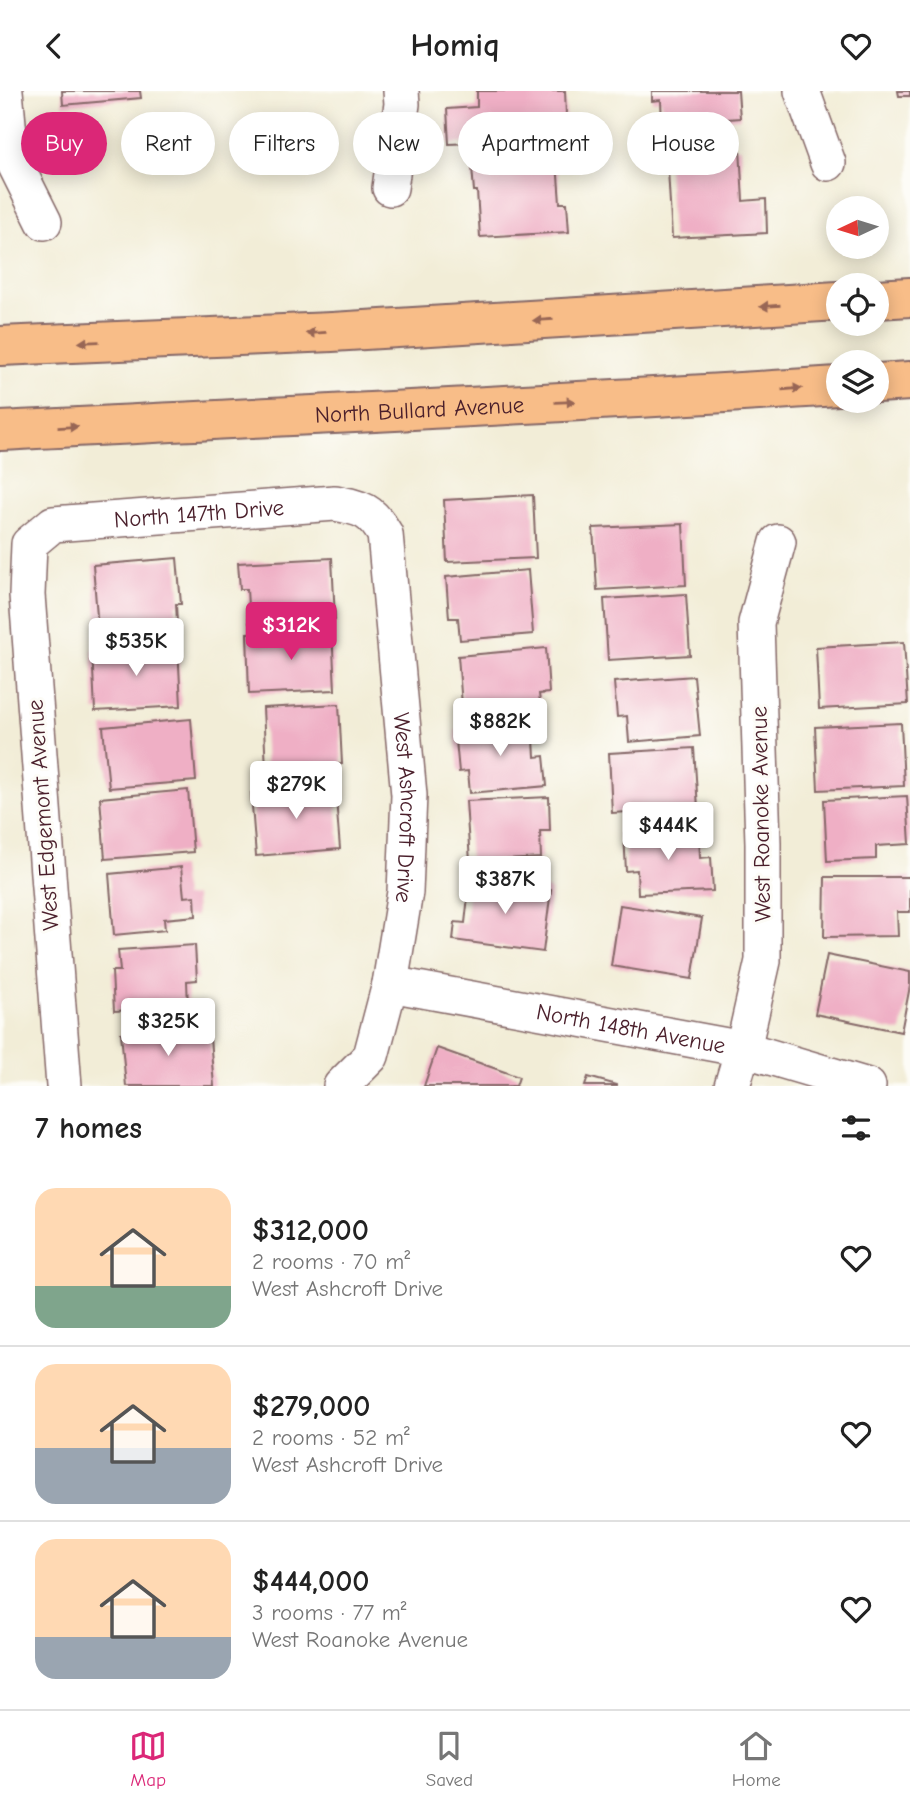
<!DOCTYPE html>
<meta charset="utf-8">
<style>
:root{--surface:#fff;--page:#f6f6f6;--text:#222;--muted:#767676;--line:#e0e0e0;--accent:#db2777}
body{margin:0;font-family:"Comic Neue",sans-serif;background:var(--page);color:var(--text);height:100vh;display:flex;flex-direction:column;font-size:26px;white-space:nowrap}
*{box-sizing:border-box;margin:0}
p{font-size:23px;color:var(--muted)}
.icon{flex:none;width:38px;height:38px;fill:none;stroke:currentColor;stroke-width:2;stroke-linecap:round;stroke-linejoin:round}
.map{position:relative;height:995px;overflow:hidden}
.sheet{display:flex;flex-direction:column;background:var(--surface);flex:1}
.sheet>*{flex:none}
.top-card{position:absolute;left:21px;top:21px;width:868px;height:63px;display:flex;gap:14px}
.needle{width:46px;rotate:266deg}
.fabs{position:absolute;left:826px;top:105px;display:grid;gap:14px}
.fabs a{display:grid;place-items:center;width:63px;height:63px;border-radius:50%;background:var(--surface);box-shadow:0 4px 18px #0003;font-size:35px}
.price{position:absolute;translate:-50% -60px;padding:0 16px;border-radius:7px;background:#fff;color:#222;font-size:23px;line-height:46px;filter:drop-shadow(0 2px 4px #0008)}
.price::after{content:'';position:absolute;left:50%;top:42px;width:21px;height:16px;margin-left:-10px;background:inherit;clip-path:polygon(0 0,100% 0,50% 100%)}
.price.on{background:var(--accent);color:#fff}
ul{padding:0;list-style:none}
li{display:flex;align-items:center;gap:21px;height:175px;padding:0 35px}
li+li{border-top:2px solid var(--line)}
li span{display:grid;place-items:center;flex:none;width:196px;height:140px;border-radius:21px;color:#555}
li>.icon{margin-inline-start:auto}
span .icon{width:84px;height:84px;fill:#fffc;stroke-width:1}
li b{font-size:30px}
h2{display:flex;justify-content:space-between;align-items:center;height:84px;padding:0 35px;font-size:30px}
.chip{padding:0 24px;border-radius:32px;background:var(--surface);box-shadow:0 4px 18px #0003;font-size:24px;line-height:63px}
.chip.on{background:var(--accent);color:#fff}
header{display:flex;justify-content:space-between;align-items:center;height:91px;padding:0 35px;background:var(--surface);font-size:32px;font-weight:800}
.tab-bar{display:flex;justify-content:space-around;align-items:center;height:98px;border-top:2px solid var(--line);background:var(--surface);font-size:19px;color:var(--muted)}
.tab-bar a{display:grid;justify-items:center;gap:4px}
.tab-bar .on{color:var(--accent)}
.map>svg:first-child{display:block}
</style>
<header><svg class="icon" aria-label="back" viewBox="0 0 24 24"><path d="M15 5l-7 7 7 7"/></svg>Homiq<svg class="icon" aria-label="heart" viewBox="0 0 24 24"><path d="M12 20l-8-8c-3-5 5-10 8-4 3-6 11-1 8 4z"/></svg></header>
<div class="map">
<svg width="910" height="995" viewBox="0 0 910 995">
<rect width="100%" height="100%" fill="#fdfcf7"/>
<filter id="ink" filterUnits="userSpaceOnUse"><feTurbulence type="fractalNoise" baseFrequency=".0143" numOctaves="2"/><feDisplacementMap in="SourceGraphic" scale="14" xChannelSelector="R" yChannelSelector="G"/><feConvolveMatrix kernelMatrix="1 2 1 2 8 2 1 2 1" color-interpolation-filters="sRGB"/></filter>
<filter id="wash" filterUnits="userSpaceOnUse"><feTurbulence type="fractalNoise" baseFrequency=".00686" numOctaves="4" result="noise"/><feDisplacementMap in="SourceGraphic" scale="28" xChannelSelector="R" yChannelSelector="G"/><feGaussianBlur stdDeviation="1.57" result="paint"/><feColorMatrix in="noise" values="0 0 0 0 0 0 0 0 0 0 0 0 0 0 0 0 0 1.4 0 .05"/><feComposite in="paint" operator="in"/></filter>
<g filter="url(#wash)">
<rect width="100%" height="100%" fill="#f2edd7"/>
<g id="blocks">
<path fill="#efafc5" d="M62,0H140L141,7L63,14Z
M477,0H565L567,48L449,53L447,18L477,16Z
M652,0H738L740,27L662,33L661,9L652,10Z
M898,0H910V5H899Z
M740,57L743,110L766,108L767,142L672,147L667,61Z
M557,71L560,112H567L569,141L480,146L477,100H474L472,76Z
M533,404L536,467L447,471L444,409Z
M683,433L686,494L597,499L593,437Z
M177,467L181,513H176L177,531L98,538L93,474Z
M332,467L335,528L249,532L247,498H240L238,472Z
M528,479L533,543L460,549L458,527H449L446,486Z
M686,503L690,564L608,569L604,508Z
M332,538L335,599L249,603L247,542Z
M904,551L908,613L819,618L816,556Z
M178,554L181,615L95,620L92,558Z
M546,557L549,602L539,603L541,619L463,626L458,565Z
M694,585L700,645L629,651L627,625L617,626L614,591Z
M339,613L342,673L266,678L263,617Z
M191,628L196,690L109,697L103,636Z
M533,632L535,666L544,665L547,695L470,702L468,680L459,681L455,639Z
M901,632L904,695L818,699L815,636Z
M694,657L698,717L612,722L609,662Z
M335,695L340,758L256,765L251,702Z
M188,699L193,761L105,768L100,707Z
M907,705L910,753L876,755V768L827,770L824,709Z
M549,706L550,740H540L541,767L470,771L466,710Z
M699,738L700,767L711,766L713,800L638,803L637,779L626,780L624,742Z
M181,776L184,806L195,805L196,825L164,828L165,839L114,844L109,783Z
M825,786H910V821H897L898,845L824,846Z
M470,788L551,799L543,861L453,849L455,831L465,832Z
M620,814L702,827L692,888L611,875Z
M195,854L197,889L187,890L188,916L114,920L112,880H120L118,859Z
M827,864L910,881V895L901,941L815,923Z
M209,935L214,995H126L121,942Z
M437,957L519,986L516,995H424Z
M588,986L617,994V995H585Z"/>
</g>
</g>
<g filter="url(#ink)">
<use href="#blocks" fill-opacity="0" stroke="#856767" stroke-width="2"/>
<g fill="none" stroke-linecap="round" stroke-linejoin="round">
<g stroke="#856767" stroke-width="38">
<g id="minor">
<path d="M5,0L11,65L44,131"/>
<path d="M802,0L828,72"/>
<path d="M390,97L402,13L401,0"/>
<path id="s1" d="M390,893L743,958L868,995"/>
<path id="s2" d="M64,995L27,504L29,453L53,433L335,412C362,417 371,419 385,443L409,704L405,801L390,893L371,965L341,995"/>
<path d="M732,995L743,958L763,870V752L756,532L778,451"/>
</g>
</g>
<g stroke="#856767" stroke-width="42">
<g id="major">
<path d="M877,208L910,206"/>
<path d="M0,255L332,241L838,210"/>
<path d="M877,292L910,290"/>
<path id="s3" d="M0,340C279,325 559,313 838,295"/>
</g>
</g>
<use href="#minor" stroke="#fff" stroke-width="35"/>
<use href="#major" stroke="#f8bd88" stroke-width="38"/>
</g>
<defs><path id="oneway-solid" d="M-6-.8H1V-3.2L6.5 0L1 3.2V.8H-6Z" transform="scale(1.75)"/></defs>
<g fill="#986655">
<use href="#oneway-solid" transform="translate(770 215) rotate(176)"/>
<use href="#oneway-solid" transform="translate(543 229) rotate(176)"/>
<use href="#oneway-solid" transform="translate(316 242) rotate(177)"/>
<use href="#oneway-solid" transform="translate(89 251) rotate(178)"/>
<use href="#oneway-solid" transform="translate(792 298) rotate(-4)"/>
<use href="#oneway-solid" transform="translate(565 311) rotate(-2)"/>
<use href="#oneway-solid" transform="translate(68 336) rotate(-3)"/>
</g>
</g>
<g text-anchor="middle" dominant-baseline="central" stroke-width="6" stroke-linejoin="round" paint-order="stroke">
<g font-size="23" fill="#4a1f2b" stroke="#fdfcf7">
<text stroke="none"><textPath href="#s3" startOffset="420">North Bullard Avenue</textPath></text>
<text stroke="none"><textPath href="#s2" startOffset="721">North 147th Drive</textPath></text>
<text stroke="none"><textPath href="#s2" startOffset="1194">West Ashcroft Drive</textPath></text>
<text transform="translate(761 723) rotate(-91)">West Roanoke Avenue</text>
<text transform="translate(43 724) rotate(-94)">West Edgemont Avenue</text>
<text stroke="none"><textPath href="#s1" startOffset="245">North 148th Avenue</textPath></text>
</g>
</g>
</svg>
<div class="fabs">
<a><svg class="needle" viewBox="-14 -14 28 28"><path d="M0-13l5 13h-10z" fill="#e53935"/><path d="M0 13l5-13h-10z" fill="#767676"/></svg></a>
<a><svg class="icon" aria-label="locate" viewBox="0 0 24 24"><circle cx="12" cy="12" r="6"/><path d="M12 2v4M12 18v4M2 12h4M18 12h4"/></svg></a>
<a><svg class="icon" aria-label="layers" viewBox="0 0 24 24"><path d="M12 4l9 5-9 5-9-5zM3 14l9 5 9-5"/></svg></a>
</div>
<b class="price on" style="left:291px;top:571px">$312K</b>
<b class="price" style="left:136px;top:587px">$535K</b>
<b class="price" style="left:500px;top:667px">$882K</b>
<b class="price" style="left:296px;top:730px">$279K</b>
<b class="price" style="left:668px;top:771px">$444K</b>
<b class="price" style="left:505px;top:825px">$387K</b>
<b class="price" style="left:168px;top:967px">$325K</b>
<div class="top-card">
<a class="chip on">Buy</a>
<a class="chip">Rent</a>
<a class="chip">Filters</a>
<a class="chip">New</a>
<a class="chip">Apartment</a>
<a class="chip">House</a>
</div>
</div>
<section class="sheet">
<h2>7 homes<svg class="icon" aria-label="filters" viewBox="0 0 24 24"><path d="M4 7h16M4 17h16"/><circle cx="9" cy="7" r="2"/><circle cx="15" cy="17" r="2"/></svg></h2>
<ul>
<li><span style="background:linear-gradient(#ffd9b3 70%,#7fa58c 0)"><svg class="icon" aria-label="home" viewBox="0 0 24 24"><path d="M3 11l9-7 9 7M6 9v11h12V9"/></svg></span><div><b>$312,000</b><p>2 rooms · 70 m²</p><p>West Ashcroft Drive</p></div><svg class="icon" aria-label="heart" viewBox="0 0 24 24"><path d="M12 20l-8-8c-3-5 5-10 8-4 3-6 11-1 8 4z"/></svg></li>
<li><span style="background:linear-gradient(#ffd9b3 60%,#9aa5b1 0)"><svg class="icon" aria-label="home" viewBox="0 0 24 24"><path d="M3 11l9-7 9 7M6 9v11h12V9"/></svg></span><div><b>$279,000</b><p>2 rooms · 52 m²</p><p>West Ashcroft Drive</p></div><svg class="icon" aria-label="heart" viewBox="0 0 24 24"><path d="M12 20l-8-8c-3-5 5-10 8-4 3-6 11-1 8 4z"/></svg></li>
<li><span style="background:linear-gradient(#ffd9b3 70%,#9aa5b1 0)"><svg class="icon" aria-label="home" viewBox="0 0 24 24"><path d="M3 11l9-7 9 7M6 9v11h12V9"/></svg></span><div><b>$444,000</b><p>3 rooms · 77 m²</p><p>West Roanoke Avenue</p></div><svg class="icon" aria-label="heart" viewBox="0 0 24 24"><path d="M12 20l-8-8c-3-5 5-10 8-4 3-6 11-1 8 4z"/></svg></li>
</ul>
</section>
<nav class="tab-bar">
<a class="on"><svg class="icon" aria-label="map" viewBox="0 0 24 24"><path d="M3 6l6-2 6 2 6-2v14l-6 2-6-2-6 2zM9 4v14M15 6v14"/></svg>Map</a>
<a><svg class="icon" aria-label="saved" viewBox="0 0 24 24"><path d="M7 4h10v16l-5-4-5 4z"/></svg>Saved</a>
<a><svg class="icon" aria-label="home" viewBox="0 0 24 24"><path d="M3 11l9-7 9 7M6 9v11h12V9"/></svg>Home</a>
</nav>
